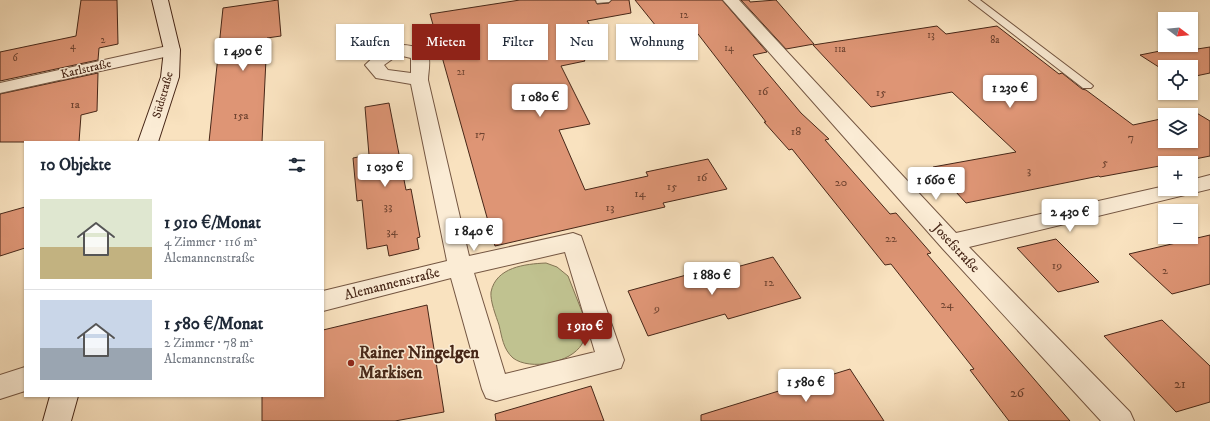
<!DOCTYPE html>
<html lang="de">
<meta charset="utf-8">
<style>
:root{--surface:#fff;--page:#f6f6f7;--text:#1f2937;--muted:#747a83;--line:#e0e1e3;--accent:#8f2418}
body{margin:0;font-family:"IM FELL DW Pica",serif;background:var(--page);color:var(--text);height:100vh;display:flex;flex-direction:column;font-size:15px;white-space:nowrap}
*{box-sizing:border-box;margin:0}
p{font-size:13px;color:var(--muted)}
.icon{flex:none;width:22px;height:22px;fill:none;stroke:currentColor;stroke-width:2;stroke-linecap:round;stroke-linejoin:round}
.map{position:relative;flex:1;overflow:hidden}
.drawer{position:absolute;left:24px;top:141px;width:300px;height:256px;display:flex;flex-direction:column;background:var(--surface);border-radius:0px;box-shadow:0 1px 3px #0004}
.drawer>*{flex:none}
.hud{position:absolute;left:336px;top:24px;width:380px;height:36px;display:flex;gap:8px}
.needle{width:26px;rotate:106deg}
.tools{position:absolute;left:1158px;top:12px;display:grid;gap:8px}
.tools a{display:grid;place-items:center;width:40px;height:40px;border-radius:0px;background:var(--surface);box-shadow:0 1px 3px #0004;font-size:20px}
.price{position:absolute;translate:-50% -34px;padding:0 9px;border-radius:4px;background:#fff;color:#222;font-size:13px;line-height:26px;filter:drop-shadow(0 1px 2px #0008)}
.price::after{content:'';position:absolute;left:50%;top:24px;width:12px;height:9px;margin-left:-6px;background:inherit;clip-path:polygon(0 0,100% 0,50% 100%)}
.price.selected{background:var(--accent);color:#fff}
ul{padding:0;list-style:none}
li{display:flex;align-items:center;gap:12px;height:100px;padding:0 16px}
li+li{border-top:1px solid var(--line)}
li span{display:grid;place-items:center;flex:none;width:112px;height:80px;border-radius:0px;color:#555}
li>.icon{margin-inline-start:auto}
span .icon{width:48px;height:48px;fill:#fffc;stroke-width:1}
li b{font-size:17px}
h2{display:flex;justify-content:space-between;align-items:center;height:48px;padding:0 16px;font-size:17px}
.chip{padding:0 14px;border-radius:0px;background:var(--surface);box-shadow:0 1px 3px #0004;font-size:14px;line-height:36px}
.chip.selected{background:var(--accent);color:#fff}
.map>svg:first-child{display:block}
</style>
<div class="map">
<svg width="1210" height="421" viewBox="0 0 1210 421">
<rect width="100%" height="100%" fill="#f9e2bf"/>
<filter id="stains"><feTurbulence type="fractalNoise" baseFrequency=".005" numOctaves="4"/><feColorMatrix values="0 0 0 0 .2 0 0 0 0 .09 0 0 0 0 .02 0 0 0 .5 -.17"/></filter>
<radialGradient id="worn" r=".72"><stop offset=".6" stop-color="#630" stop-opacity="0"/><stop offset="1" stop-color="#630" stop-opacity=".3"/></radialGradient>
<path fill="#c0c290" stroke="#847454" d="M546,263L557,267L568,276L588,327C586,332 585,339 582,344C571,363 530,371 513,358C503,349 502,337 499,325C496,316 490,301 491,292C496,267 525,264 546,263Z"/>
<path fill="#de9575" stroke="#472718" d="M81,0H117L118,44L99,48L98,60L0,81V52L76,36Z
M278,0L281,36L267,38L262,142H209L223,8Z
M520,0H595L597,4L609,3L612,0H629L631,13L587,21L604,45L578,50L585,61L561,66L590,124L559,130L585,190L648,176L646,172L708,159L727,189L663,203L665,207L495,246L430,14Z
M635,0H722L767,52L753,55L755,58L801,113L829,139L825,140L890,214L896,213L931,253L927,254L1070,421H1009L970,370L974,369L891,264L885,265L792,149L789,150L764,122H766L691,25L660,31Z
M741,0H749L750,2L776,0L814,44L786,49Z
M937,26L946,34L997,26L1059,74L1062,73L1082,89L1086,90L1133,125L1165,118V141H1191V115H1180L1195,112L1210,121V156L1175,163H1165V165L1100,177L1099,176L966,203L933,167L1016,152L952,92L871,107L813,45Z
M1185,46L1191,50L1210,47V73L1191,77V67H1165V71L1140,55Z
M98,73L97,111L81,115L79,142H0V94Z
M389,103L406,190L411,189L420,237L417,238L419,249L389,256L387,245L367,249L362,200L357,201L353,158L369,155L365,107Z
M25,207V248L0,256V214Z
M1210,235V284L1172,294L1129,254Z
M1056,239L1099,282L1058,292L1017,248Z
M773,257L801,298L728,319L725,314L648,336L628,291L701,271L704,276Z
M427,305L444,412L395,421H262V396H323V330Z
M1162,320L1210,366V402L1176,412L1104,336Z
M850,369L884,421H701V415Z
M591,386L604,421H496L495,414Z"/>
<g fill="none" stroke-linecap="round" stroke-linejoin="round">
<g stroke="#745642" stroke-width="2">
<path id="lane" d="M596,0H611L609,2L597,3Z
M969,0H980L1091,84L1093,86L1091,88H1083Z"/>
</g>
<g stroke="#745642" stroke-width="2">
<path id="street" d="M723,0H739L956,233L1165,186V189H1191V180L1210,175V189L969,247L1130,412L1134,421H1101L943,249Z
M172,45L178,46L180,50L178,54L0,93V83Z
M395,45C403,44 423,46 428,55C431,61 428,73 428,80L469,256L573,233L581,236L624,360L621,368L496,401L486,398L482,389L451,278L323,311V291L447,261L411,84L376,78L365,65L379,52ZM398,55L411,58V73L388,70L384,65ZM565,252L595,352L505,374L474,273Z
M25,367V391L0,399V375Z"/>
</g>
<g stroke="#472718" stroke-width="2">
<path id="secondary" d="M152,0H168L180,50L179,77L158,142H138L161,77L164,50Z
M50,396H78L71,421H43Z"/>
</g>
<use href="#lane" fill="#fbecd5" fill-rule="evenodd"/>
<use href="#street" fill="#fbecd5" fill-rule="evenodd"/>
<use href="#secondary" fill="#fbecd5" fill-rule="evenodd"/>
</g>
<circle fill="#8f2418" stroke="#fbecd5" stroke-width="1.5" cx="351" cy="363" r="4"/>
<g text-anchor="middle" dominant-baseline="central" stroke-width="3" stroke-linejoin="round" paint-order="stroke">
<g font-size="10" fill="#6d422f">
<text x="684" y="15">12</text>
<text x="931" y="35">13</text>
<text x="103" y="40">2</text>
<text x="995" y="40">8a</text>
<text x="73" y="46">4</text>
<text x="729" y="48">14</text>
<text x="840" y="49">11a</text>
<text x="15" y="58">6</text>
<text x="461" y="72">21</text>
</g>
<g font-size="12" fill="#472718" stroke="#fbecd5">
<text transform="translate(86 69) rotate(-13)">Karlstraße</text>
<text transform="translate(163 95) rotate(-74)">Südstraße</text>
</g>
<g font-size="12" fill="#6d422f">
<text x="763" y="91">16</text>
<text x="881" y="92">15</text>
<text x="75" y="104">1a</text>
<text x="241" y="115">15a</text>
<text x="796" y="131">18</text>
<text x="480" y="134">17</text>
<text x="1131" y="137">7</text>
<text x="1105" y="162">5</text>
<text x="1029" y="170">3</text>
<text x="702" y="177">16</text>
<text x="841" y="182">20</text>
<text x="672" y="186">15</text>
<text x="640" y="193">14</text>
<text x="388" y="206">33</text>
<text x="610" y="207">13</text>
<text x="392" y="231">34</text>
<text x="891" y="238">22</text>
<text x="1057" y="265">19</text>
<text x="1165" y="270">2</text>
<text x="769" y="282">12</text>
<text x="947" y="304">24</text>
<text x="657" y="308">9</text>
</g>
<g font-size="14" fill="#472718" stroke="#fbecd5">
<text transform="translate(956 248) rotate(47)">Josefstraße</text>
<text transform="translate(392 284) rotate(-14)">Alemannenstraße</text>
</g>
<g font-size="14" fill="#6d422f">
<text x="1180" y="384">21</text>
<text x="1017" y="393">26</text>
</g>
<g font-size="17" font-weight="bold" fill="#472718" stroke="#fbecd5" text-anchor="start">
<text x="359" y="353">Rainer Ningelgen<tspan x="359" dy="20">Markisen</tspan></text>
</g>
</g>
<rect width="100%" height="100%" filter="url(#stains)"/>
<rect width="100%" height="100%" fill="url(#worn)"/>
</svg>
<div class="tools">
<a><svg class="needle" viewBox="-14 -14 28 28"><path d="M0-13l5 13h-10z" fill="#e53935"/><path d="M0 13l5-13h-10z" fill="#747a83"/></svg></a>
<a><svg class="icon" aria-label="locate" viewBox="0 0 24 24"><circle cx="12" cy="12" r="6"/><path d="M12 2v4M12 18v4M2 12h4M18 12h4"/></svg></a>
<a><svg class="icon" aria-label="layers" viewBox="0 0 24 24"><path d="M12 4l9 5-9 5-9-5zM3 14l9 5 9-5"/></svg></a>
<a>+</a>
<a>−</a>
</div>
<b class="price" style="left:243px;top:72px">1 490 €</b>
<b class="price" style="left:1010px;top:109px">1 230 €</b>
<b class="price" style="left:540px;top:118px">1 080 €</b>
<b class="price" style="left:385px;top:188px">1 030 €</b>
<b class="price" style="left:936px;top:201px">1 660 €</b>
<b class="price" style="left:1070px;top:233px">2 430 €</b>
<b class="price" style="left:474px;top:252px">1 840 €</b>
<b class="price" style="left:712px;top:296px">1 880 €</b>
<b class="price selected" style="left:585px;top:347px">1 910 €</b>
<b class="price" style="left:806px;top:403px">1 580 €</b>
<div class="hud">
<a class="chip">Kaufen</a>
<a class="chip selected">Mieten</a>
<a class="chip">Filter</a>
<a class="chip">Neu</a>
<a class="chip">Wohnung</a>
</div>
<section class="drawer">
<h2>10 Objekte<svg class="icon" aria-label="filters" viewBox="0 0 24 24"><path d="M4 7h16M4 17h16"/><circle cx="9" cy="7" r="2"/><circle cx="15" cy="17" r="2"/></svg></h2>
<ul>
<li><span style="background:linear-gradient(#dfe7d0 60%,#c2b280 0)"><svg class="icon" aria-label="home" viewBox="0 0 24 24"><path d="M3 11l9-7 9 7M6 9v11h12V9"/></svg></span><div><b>1 910 €/Monat</b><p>4 Zimmer · 116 m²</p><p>Alemannenstraße</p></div></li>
<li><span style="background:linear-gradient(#c9d6e8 60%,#9aa5b1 0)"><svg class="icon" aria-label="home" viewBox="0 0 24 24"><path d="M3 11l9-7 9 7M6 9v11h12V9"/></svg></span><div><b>1 580 €/Monat</b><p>2 Zimmer · 78 m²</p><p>Alemannenstraße</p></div></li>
</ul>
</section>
</div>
